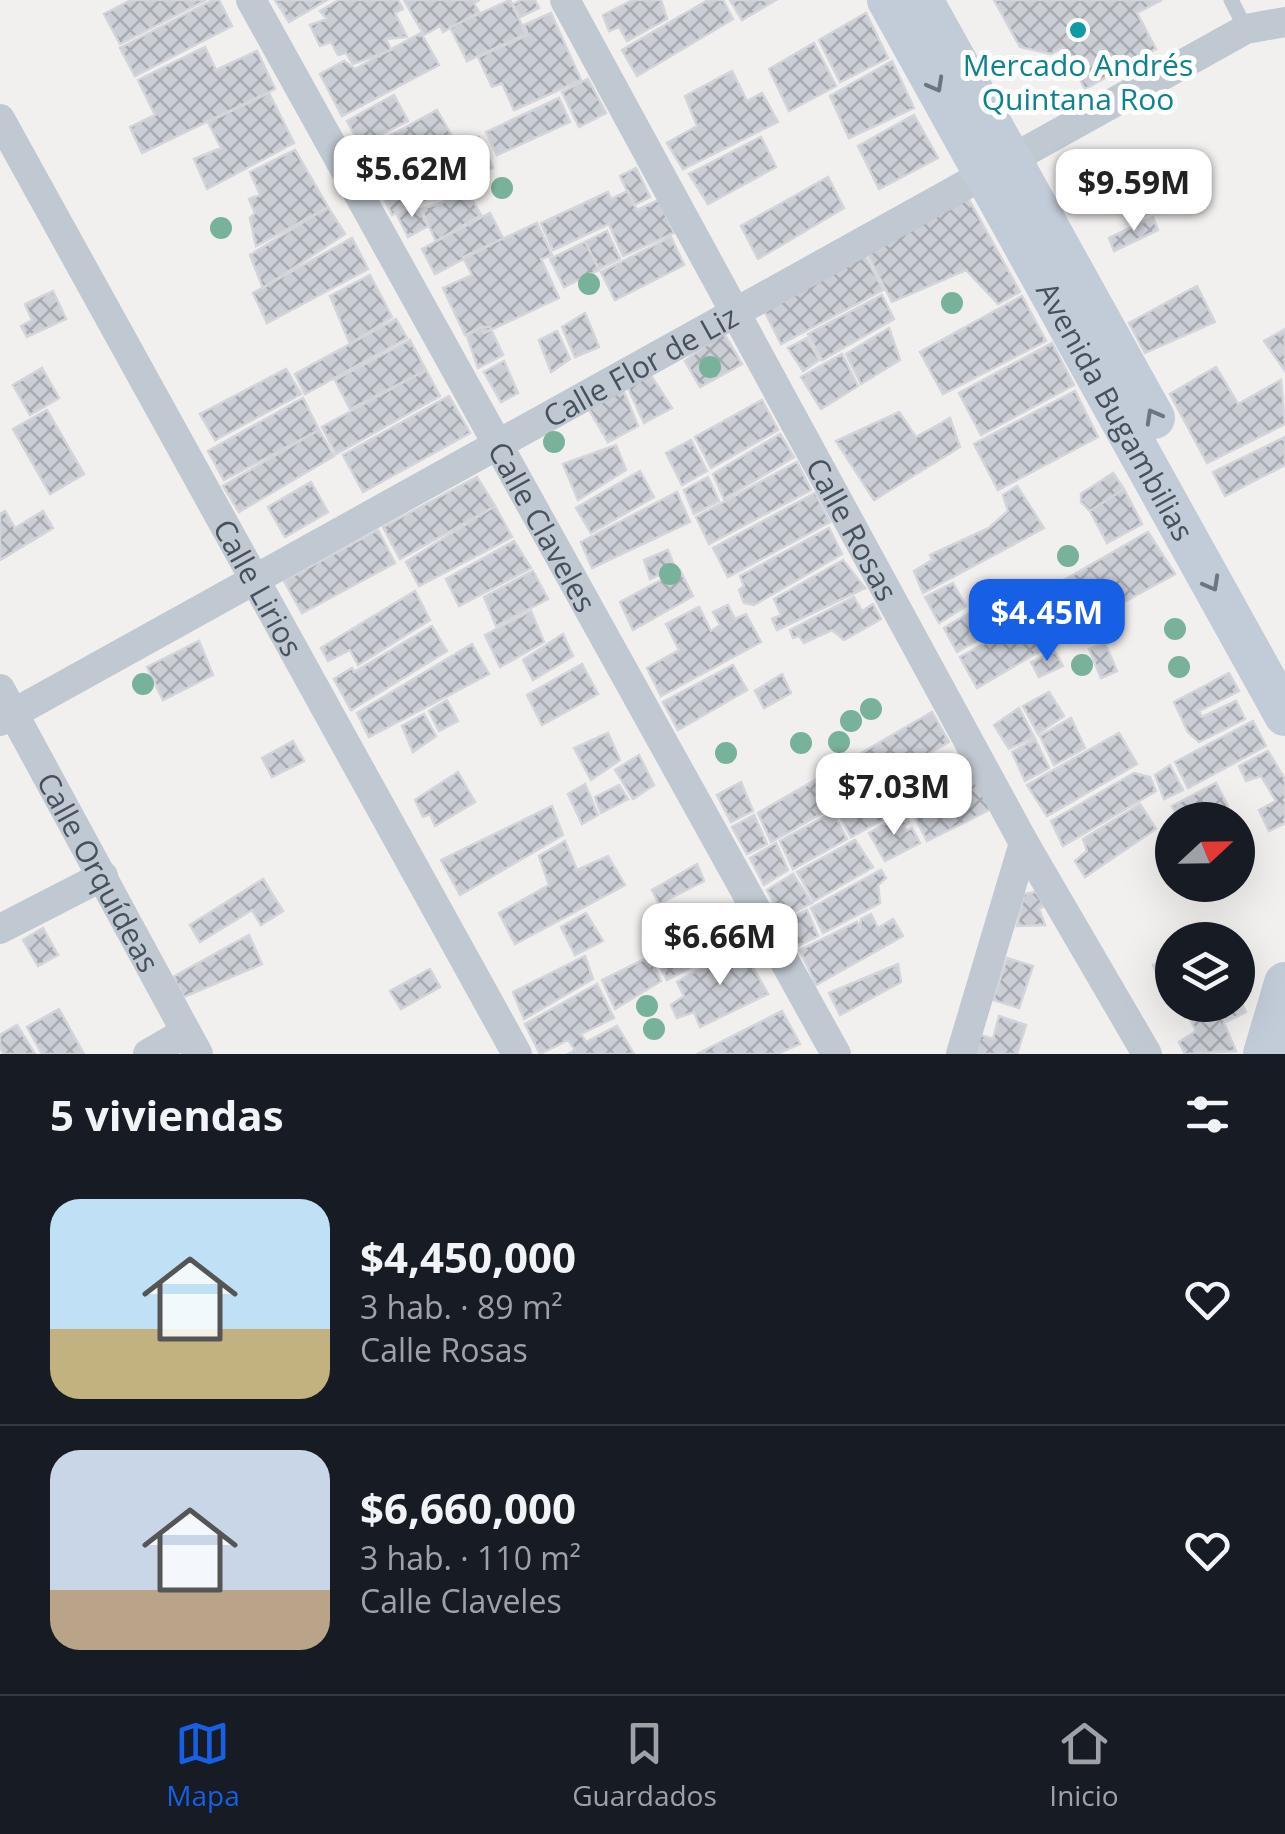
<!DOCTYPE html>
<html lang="es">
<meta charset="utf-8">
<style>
:root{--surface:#171b24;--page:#242831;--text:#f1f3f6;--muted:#9ea1a6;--line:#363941;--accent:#175fe5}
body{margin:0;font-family:"Open Sans",sans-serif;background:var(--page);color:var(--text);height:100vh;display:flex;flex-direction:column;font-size:38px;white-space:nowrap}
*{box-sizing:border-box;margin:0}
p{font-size:32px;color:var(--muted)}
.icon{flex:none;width:55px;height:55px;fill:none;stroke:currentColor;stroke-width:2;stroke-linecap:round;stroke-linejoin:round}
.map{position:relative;height:1054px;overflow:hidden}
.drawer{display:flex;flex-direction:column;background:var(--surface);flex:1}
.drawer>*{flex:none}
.needle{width:65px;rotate:68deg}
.buttons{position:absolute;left:1155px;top:802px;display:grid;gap:20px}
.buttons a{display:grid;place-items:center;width:100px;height:100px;border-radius:50%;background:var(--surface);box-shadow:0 10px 40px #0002;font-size:50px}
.price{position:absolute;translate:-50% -85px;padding:0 22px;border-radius:20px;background:#fff;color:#222;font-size:32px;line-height:65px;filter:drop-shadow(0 2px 5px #0008)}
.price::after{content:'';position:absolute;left:50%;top:60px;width:30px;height:22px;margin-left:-15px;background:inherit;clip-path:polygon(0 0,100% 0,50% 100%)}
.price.selected{background:var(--accent);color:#fff}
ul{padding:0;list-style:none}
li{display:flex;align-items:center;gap:30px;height:250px;padding:0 50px}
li+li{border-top:2px solid var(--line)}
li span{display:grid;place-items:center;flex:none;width:280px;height:200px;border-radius:30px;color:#555}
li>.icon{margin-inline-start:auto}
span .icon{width:120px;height:120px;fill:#fffc;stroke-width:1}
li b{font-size:42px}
h2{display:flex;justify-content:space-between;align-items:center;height:120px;padding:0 50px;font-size:42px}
.tabs{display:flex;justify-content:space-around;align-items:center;height:140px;border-top:2px solid var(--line);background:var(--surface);font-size:28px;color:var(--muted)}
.tabs a{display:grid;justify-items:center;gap:5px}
.tabs .selected{color:var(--accent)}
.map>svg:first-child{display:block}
</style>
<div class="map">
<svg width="1285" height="1054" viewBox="0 0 1285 1054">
<defs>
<pattern id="building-cross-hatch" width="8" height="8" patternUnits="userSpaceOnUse" patternTransform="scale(2.5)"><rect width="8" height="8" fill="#cbced5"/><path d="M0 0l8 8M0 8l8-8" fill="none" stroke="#a7aab0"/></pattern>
</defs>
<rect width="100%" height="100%" fill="#f2f0ef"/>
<path fill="url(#building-cross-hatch)" stroke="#d3d5db" stroke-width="2.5" d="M131,0H206L120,44L104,14Z
M213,0H219L232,26L135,76L120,48Z
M275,0H327L289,22Z
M339,0H398L403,9L395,13L407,37L386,39L391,50L353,64L346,53L338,55L331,42L320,46L310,25L327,19L320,11Z
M404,0H480L474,3L479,12L443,32L440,26L424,35Z
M510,0L526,34L467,61L450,27Z
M521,0H535L539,8L520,17L513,4Z
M633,0H661L667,19L627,41L619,27L609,31L603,15Z
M708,0H723L733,19L637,76L622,50Z
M730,0H776L742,20Z
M994,0H1162L1137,13L1156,49L1085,89L1063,48L1051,54L1020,47Z
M551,13L581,80L514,110L502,83L492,87L478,57L528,35L524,25Z
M866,13L888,58L840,82L819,40Z
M421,33L439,65L342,116L320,74L344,61L355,69Z
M814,43L836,86L789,111L769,69Z
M205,47L216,70L257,51L275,89L142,153L130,127L155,115L138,80Z
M892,61L914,108L849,138L830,96Z
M732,71L747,101L762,93L778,122L683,169L667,143L697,126L685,96Z
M588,79L606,113L579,127L562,92Z
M269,93L294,143L207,189L194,159L221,148L208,122Z
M394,95L408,121L360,145L347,121Z
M559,98L570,122L497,155L486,132Z
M437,110L452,136L377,180L362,151Z
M914,115L938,158L879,189L858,146Z
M479,137L493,168L392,215L378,185Z
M761,137L776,167L708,204L689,174Z
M295,150L328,207L256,246L250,218L255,213L249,199L260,195L250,172Z
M636,168L650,197L634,205L620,176Z
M828,177L844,208L758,259L741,226Z
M464,185L481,215L436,241L421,209L450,200L447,192Z
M628,191L637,210L659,200L674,233L623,256L609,224L553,250L541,223L608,192L611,199Z
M967,196L1020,292L998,304L966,270L892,302L867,253Z
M415,203L428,226L408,237L396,213Z
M328,207L345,234L263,288L250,255Z
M490,213L503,238L435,274L422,249Z
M1153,217L1158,230L1114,251L1109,238Z
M537,223L552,255L541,259L559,298L484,333L481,327L465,335L443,288L472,275L463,257Z
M607,231L620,259L599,269L585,242Z
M671,237L684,265L615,300L601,272Z
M352,238L368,269L267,323L253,293Z
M585,242L599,270L564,287L550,259Z
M864,254L883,290L781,344L764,310Z
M370,275L392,317L350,344L330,296Z
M1197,286L1215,322L1145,353L1129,323Z
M53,291L66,319L27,337L21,326L32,320L25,304Z
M882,295L894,319L822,360L808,334Z
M1022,296L1046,341L943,394L920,352Z
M585,313L599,347L575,357L562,327Z
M396,319L407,338L305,394L295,374Z
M481,327H490L503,355L478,368L467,336Z
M889,328L900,360L861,384L846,354Z
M1285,329V371L1264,341Z
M557,331L570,359L551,372L539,340Z
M723,332L742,364L700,387L685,361Z
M807,338L819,360L803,371L788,348Z
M410,340L426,370L350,409L335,380Z
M1052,343L1074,385L981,435L959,393Z
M842,354L858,386L821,409L801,377Z
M504,361L518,393L501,402L484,372Z
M1216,367L1238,404L1281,380L1285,424L1207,463L1170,394Z
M42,368L59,398L30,415L13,385Z
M286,369L301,394L215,440L200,414Z
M426,370L440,396L336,454L322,427Z
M650,374L672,408L644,423L628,388Z
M623,390L638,426L608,442L588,408Z
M1075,391L1098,437L998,490L974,444Z
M449,396L470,433L363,492L343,455Z
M303,398L319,430L224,480L208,451Z
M762,400L778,430L711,468L695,437Z
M47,410L84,474L50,494L13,429Z
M899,412L916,437L950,418L960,447L874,500L836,441Z
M319,430L334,456L239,512L223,486Z
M780,434L794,457L724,499L713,474Z
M1285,437V465L1225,496L1213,472Z
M691,440L707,471L682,485L666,453Z
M616,445L626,470L578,500L563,464Z
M797,462L811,490L709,544L696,517Z
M640,471L654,497L591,533L576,508Z
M1113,473L1124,489L1090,511L1081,502V494Z
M477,477L495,506L400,559L383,527Z
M708,477L719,501L694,514L684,490Z
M311,482L328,512L285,537L268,507Z
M1017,486L1044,528L923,593L914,571L932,560L930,555L989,528L1008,511L1003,495Z
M1124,489L1142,524L1107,543L1090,511Z
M677,492L690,522L592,568L581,542Z
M815,493L830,522L728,577L713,548Z
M495,506L512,537L419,586L406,562Z
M5,511L15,528L43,511L53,528L0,560V514Z
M829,528L842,554L754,605L744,603L739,590L744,586L740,576Z
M378,530L395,563L302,613L284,581Z
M1148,532L1175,574L1085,623L1059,583Z
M514,541L531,568L459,606L446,579Z
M668,550L675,568L650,579L644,560Z
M843,560L865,588L777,630L772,619L781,615L774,599Z
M680,570L693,596L633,630L620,602Z
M533,571L548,599L496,626L484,597Z
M953,583L966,606L939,623L925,597Z
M415,591L430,620L358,665L350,650L328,661L321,648Z
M854,597L862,611L873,604L881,619L844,640L832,630L804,643L799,636L793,638L790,630Z
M991,600L1003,625L957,652L944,628Z
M1061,603L1076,633L1056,645L1037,616Z
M728,605L735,619L746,614L761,642L661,696L647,668L679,650L666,624L699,607L711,631L720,625L713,612Z
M531,611L544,642L500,667L485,635Z
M1031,618L1047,647L977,688L960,657Z
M432,626L447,651L351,710L334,679L352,668L354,672Z
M563,634L573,656L533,680L523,660Z
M199,641L213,675L163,700L147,667Z
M1105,643L1117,671L1101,678L1089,649Z
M472,644L489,674L369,737L357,713Z
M1055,652L1063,666L1039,677L1031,662Z
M582,664L598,694L542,725L527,695Z
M733,665L747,690L678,730L663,702Z
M1229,673L1239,691L1199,711L1202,717L1236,701L1245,719L1199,742L1188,732L1174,702Z
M782,674L791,693L764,708L755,691Z
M1049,692L1064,716L1038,734L1023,706Z
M447,700L458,721L439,731L429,711Z
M1019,708L1034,737L1009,749L994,725Z
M932,712L949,742L855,795L839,766Z
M424,714L436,736L413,752L402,726Z
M1071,718L1085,748L1054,765L1040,736Z
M1253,721L1266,746L1188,788L1175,762Z
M608,733L620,760L591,780L574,748Z
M1119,733L1137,764L1047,816L1027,785Z
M1035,739L1049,768L1025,781L1012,752Z
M293,741L304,761L272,777L262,758Z
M1268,751L1285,779V823L1269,831L1259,810L1276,801L1261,776L1246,781L1239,766Z
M639,755L654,785L633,799L615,770Z
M1170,765L1183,790L1164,799L1155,775Z
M836,768L851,797L771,842L758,813Z
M458,772L475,802L435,826L430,814L423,817L415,800Z
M1134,773L1150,777L1156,791L1063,846L1051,821Z
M980,774L997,806L927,841L911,809Z
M741,782L753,811L731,822L717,795Z
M888,782L901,810L851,837L836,810Z
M1216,783L1228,806L1200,820H1179L1172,806Z
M585,784L598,815L582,824L568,794Z
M619,785L628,799L601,813L595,797Z
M1140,804L1156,829L1085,877L1075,861L1087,851L1083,839Z
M552,806L563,835L460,895L441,860Z
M833,812L847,839L793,869L780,841Z
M904,813L909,822L904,826L906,831L912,828L920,843L885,861L869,833Z
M754,815L767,844L747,854L732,827Z
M855,840L873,867L814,901L797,872Z
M565,841L577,870L608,856L625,885L515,944L499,913L549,885L539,856Z
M776,843L788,870L764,885L750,858Z
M697,864L704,881L659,904L652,890Z
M881,870L886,878L878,885L880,903L823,933L811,908Z
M793,874L812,903L782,918L767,890Z
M263,879L283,911L261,925L252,910L200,942L190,925Z
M1036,892L1044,906L1039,909L1045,925L1017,926L1024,894Z
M807,910L818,936L796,947L784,921Z
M586,913L603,941L575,955L561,927Z
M724,913L738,941L667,980L654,954Z
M871,914L878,928L893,919L903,936L816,985L800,950L857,922L860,927L861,919Z
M43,928L58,955L38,966L23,940Z
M249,935L262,964L184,997L173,977Z
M741,946L768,994L700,1027L694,1012L677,1018L671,1005L684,996L677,982Z
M585,956L593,979L524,1019L513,992Z
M1172,956V999L1168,1002L1153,965Z
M649,957L661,981L615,1009L602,980Z
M1007,958L1033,966L1019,1008L993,1000Z
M898,964L901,982L840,1015L829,993Z
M1238,965L1251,991L1239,997L1246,1012L1224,1023L1236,1051L1185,1054L1179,1042L1196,1031L1183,1005H1238Z
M430,969L440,987L401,1009L390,991Z
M597,984L614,1018L581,1034L586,1042L617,1026L634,1054H568L575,1050L568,1040L540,1054L525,1024Z
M59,1009L84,1054H42L27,1027Z
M782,1011L800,1044L777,1054H697Z
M999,1016L1026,1025L1017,1054H971L978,1034L993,1039Z
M17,1025L35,1054H4L0,1048V1035Z"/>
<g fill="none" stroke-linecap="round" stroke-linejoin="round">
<path stroke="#c0c8d1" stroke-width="15" d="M1231,0L1246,29"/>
<g stroke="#c0c8d1" stroke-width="30">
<path id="s1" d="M251,0L836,1054"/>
<path id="s2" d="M565,0L1024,843L1147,1054"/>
<path id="s3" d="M0,119L517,1054"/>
<path id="s4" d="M0,689L198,1054"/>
<path id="s5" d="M0,721L1246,29L1285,22"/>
<path d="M0,929L103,876"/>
<path d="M148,1054L186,1032"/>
<path d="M961,1054L1024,843"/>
</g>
<g stroke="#c2cbd8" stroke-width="42">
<path id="s6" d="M888,0L1285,715"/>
<path d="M922,0L1154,418"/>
<path d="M1264,1054L1285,983"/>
</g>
</g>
<g fill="#79b29a">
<circle cx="502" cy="188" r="11"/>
<circle cx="221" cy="228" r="11"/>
<circle cx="589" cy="284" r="11"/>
<circle cx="952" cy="303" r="11"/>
<circle cx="710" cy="367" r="11"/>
<circle cx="554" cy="442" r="11"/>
<circle cx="1068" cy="556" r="11"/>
<circle cx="670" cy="574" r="11"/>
<circle cx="1175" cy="629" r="11"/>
<circle cx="1082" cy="665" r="11"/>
<circle cx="1179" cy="667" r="11"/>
<circle cx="143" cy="684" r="11"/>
<circle cx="871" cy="709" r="11"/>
<circle cx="851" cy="721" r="11"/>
<circle cx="839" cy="742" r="11"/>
<circle cx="801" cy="743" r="11"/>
<circle cx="726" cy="753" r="11"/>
<circle cx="647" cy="1006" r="11"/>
<circle cx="654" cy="1029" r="11"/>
</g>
<defs><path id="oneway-chevron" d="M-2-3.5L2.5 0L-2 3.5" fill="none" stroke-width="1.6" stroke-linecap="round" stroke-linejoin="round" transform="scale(2.5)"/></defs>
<g stroke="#6c7682">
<use href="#oneway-chevron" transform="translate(936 85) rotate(61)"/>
<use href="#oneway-chevron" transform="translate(1153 416) rotate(-119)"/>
<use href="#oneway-chevron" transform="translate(1212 584) rotate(61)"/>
</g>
<circle fill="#0f9aa8" stroke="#fff" stroke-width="4" cx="1078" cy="30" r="10"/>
<g text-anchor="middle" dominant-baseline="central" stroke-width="10" stroke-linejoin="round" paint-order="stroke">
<g font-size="30" fill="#0d838f" stroke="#fff">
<text x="1078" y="64">Mercado Andrés<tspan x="1078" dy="34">Quintana Roo</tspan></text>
</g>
<g font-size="30" fill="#47515d" stroke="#fff">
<text stroke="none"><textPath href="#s5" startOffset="732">Calle Flor de Liz</textPath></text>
<text stroke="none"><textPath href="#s6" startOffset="470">Avenida Bugambilias</textPath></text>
<text stroke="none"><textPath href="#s1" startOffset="602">Calle Claveles</textPath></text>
<text stroke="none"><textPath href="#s2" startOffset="602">Calle Rosas</textPath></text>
<text stroke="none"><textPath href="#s3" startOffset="535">Calle Lirios</textPath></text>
<text stroke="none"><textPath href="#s4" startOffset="208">Calle Orquídeas</textPath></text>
</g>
</g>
</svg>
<div class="buttons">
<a><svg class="needle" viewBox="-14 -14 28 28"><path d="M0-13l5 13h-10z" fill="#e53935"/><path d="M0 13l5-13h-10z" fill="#9ea1a6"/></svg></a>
<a><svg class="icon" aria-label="layers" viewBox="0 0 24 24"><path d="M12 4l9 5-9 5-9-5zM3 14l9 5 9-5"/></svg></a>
</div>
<b class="price" style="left:412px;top:220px">$5.62M</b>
<b class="price" style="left:1134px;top:234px">$9.59M</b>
<b class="price selected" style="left:1047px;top:664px">$4.45M</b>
<b class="price" style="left:894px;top:838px">$7.03M</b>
<b class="price" style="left:720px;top:988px">$6.66M</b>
</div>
<section class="drawer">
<h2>5 viviendas<svg class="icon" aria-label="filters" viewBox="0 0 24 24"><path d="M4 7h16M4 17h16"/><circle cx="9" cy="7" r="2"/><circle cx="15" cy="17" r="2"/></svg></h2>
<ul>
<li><span style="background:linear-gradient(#bfe0f5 65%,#c2b280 0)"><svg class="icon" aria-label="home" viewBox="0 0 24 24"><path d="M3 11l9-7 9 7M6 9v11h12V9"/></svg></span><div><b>$4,450,000</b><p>3 hab. · 89 m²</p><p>Calle Rosas</p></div><svg class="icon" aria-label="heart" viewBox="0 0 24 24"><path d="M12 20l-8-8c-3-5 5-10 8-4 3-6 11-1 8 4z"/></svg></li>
<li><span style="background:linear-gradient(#c9d6e8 70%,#b9a48a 0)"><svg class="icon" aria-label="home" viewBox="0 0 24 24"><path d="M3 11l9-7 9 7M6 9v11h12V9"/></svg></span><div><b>$6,660,000</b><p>3 hab. · 110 m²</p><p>Calle Claveles</p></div><svg class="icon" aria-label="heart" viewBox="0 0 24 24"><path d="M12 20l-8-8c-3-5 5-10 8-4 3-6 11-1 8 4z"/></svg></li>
</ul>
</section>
<nav class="tabs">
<a class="selected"><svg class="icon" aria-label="map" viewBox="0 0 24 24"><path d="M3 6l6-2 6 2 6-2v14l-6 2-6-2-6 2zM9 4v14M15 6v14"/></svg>Mapa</a>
<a><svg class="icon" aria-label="saved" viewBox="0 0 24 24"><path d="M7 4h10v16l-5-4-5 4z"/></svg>Guardados</a>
<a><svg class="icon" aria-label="home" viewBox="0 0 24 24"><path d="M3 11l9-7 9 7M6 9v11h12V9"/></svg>Inicio</a>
</nav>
